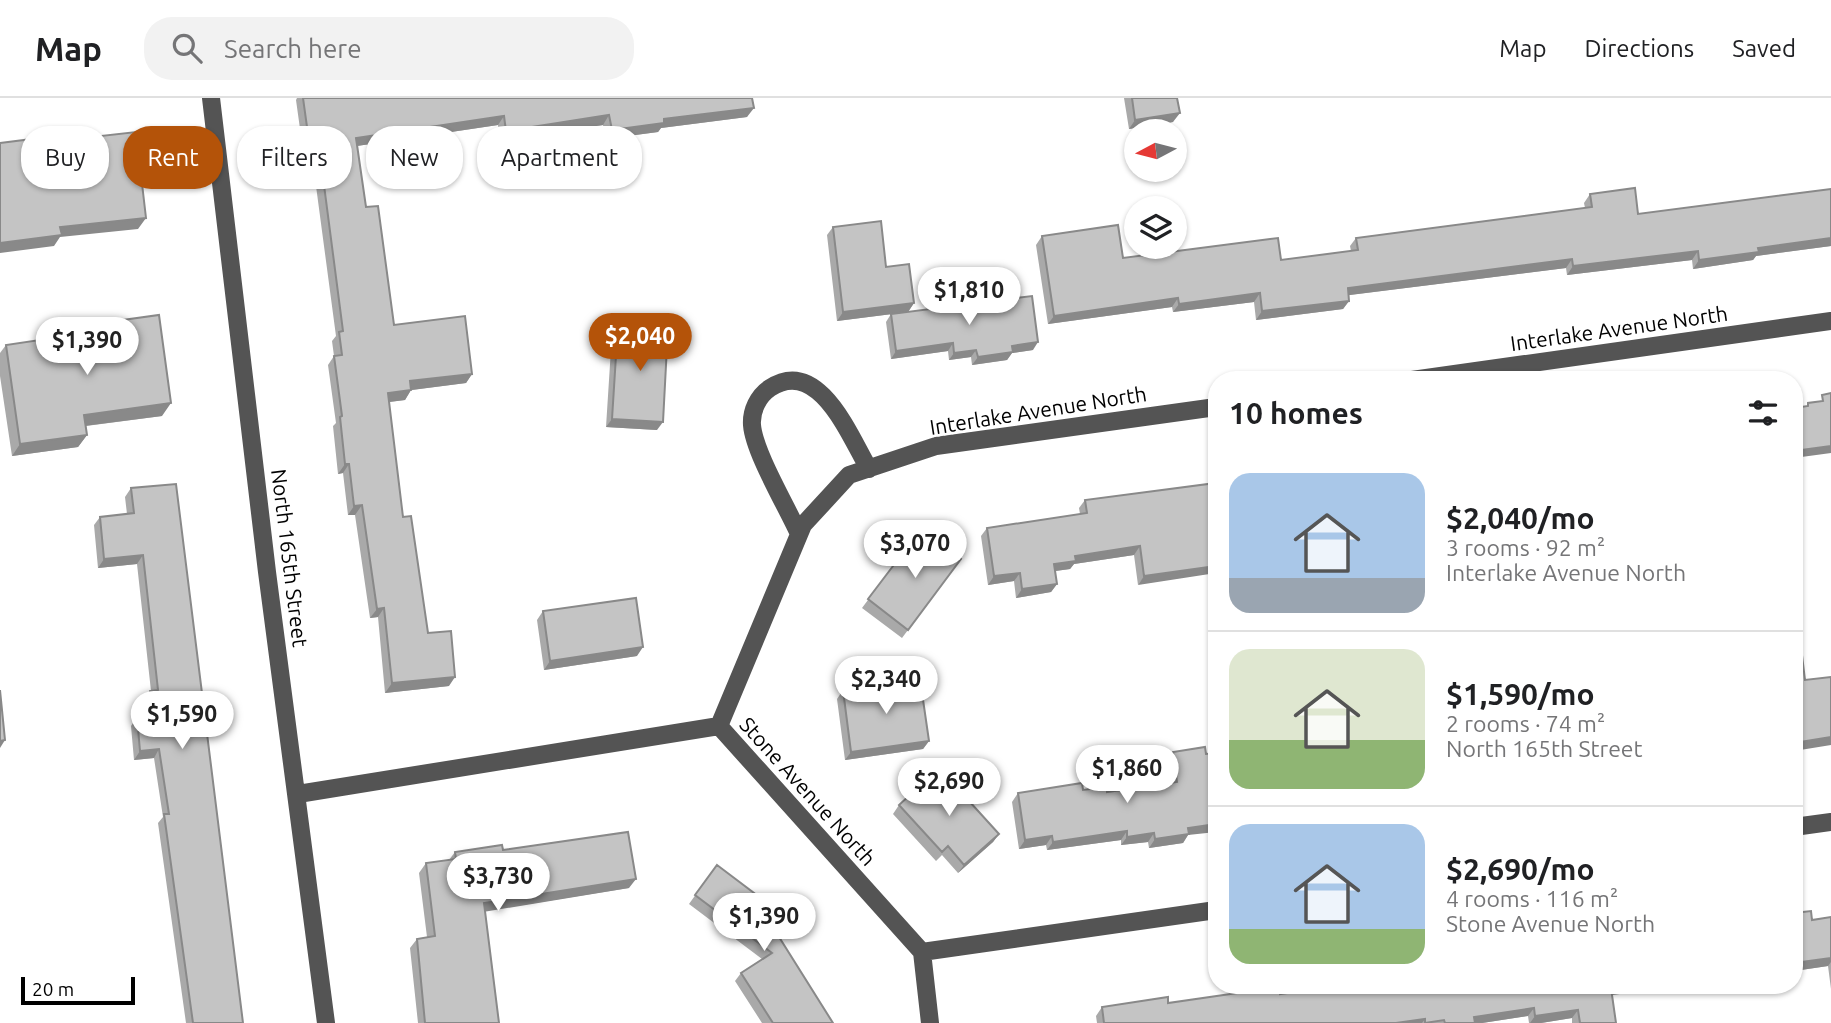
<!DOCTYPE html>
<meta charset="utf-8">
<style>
:root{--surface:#fff;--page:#f2f2f2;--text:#202124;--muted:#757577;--line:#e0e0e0;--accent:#b45309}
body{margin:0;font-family:Ubuntu,sans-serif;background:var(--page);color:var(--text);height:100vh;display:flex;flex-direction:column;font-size:26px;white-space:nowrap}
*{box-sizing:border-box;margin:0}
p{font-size:23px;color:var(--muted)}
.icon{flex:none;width:38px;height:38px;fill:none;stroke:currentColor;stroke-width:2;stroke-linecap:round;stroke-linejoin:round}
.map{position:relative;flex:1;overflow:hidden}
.side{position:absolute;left:1208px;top:273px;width:595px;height:623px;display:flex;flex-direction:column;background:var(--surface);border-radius:28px;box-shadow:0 2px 5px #0004}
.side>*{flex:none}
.banner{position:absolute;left:21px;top:28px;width:665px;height:63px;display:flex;gap:14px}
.needle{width:46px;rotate:263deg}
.buttons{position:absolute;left:1124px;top:21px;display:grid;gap:14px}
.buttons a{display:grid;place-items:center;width:63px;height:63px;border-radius:50%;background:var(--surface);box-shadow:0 2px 5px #0004;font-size:35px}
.scale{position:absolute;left:21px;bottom:18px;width:114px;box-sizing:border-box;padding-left:7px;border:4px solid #000;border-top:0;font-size:19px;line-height:24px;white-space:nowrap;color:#000;-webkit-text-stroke:5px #fff;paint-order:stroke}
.price{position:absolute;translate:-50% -60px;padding:0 16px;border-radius:24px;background:#fff;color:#222;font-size:23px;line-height:46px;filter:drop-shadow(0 2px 4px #0008)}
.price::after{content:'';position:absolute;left:50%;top:42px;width:21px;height:16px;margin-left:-10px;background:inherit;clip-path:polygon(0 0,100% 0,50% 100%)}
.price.selected{background:var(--accent);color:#fff}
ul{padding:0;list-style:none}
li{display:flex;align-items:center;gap:21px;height:175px;padding:0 21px}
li+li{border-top:2px solid var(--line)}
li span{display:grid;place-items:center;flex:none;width:196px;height:140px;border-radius:21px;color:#555}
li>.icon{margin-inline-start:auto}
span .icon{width:84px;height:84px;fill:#fffc;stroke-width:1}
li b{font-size:30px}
h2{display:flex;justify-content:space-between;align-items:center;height:84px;padding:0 21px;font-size:30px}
.tag{padding:0 24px;border-radius:28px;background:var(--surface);box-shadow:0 2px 5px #0004;font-size:24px;line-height:63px}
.tag.selected{background:var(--accent);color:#fff}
header{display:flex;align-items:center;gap:42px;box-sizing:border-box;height:98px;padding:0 35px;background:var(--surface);border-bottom:2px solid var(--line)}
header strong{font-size:33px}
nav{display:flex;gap:38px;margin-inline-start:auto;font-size:24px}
.search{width:490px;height:63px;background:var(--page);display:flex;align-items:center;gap:18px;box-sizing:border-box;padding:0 24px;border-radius:28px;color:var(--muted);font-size:26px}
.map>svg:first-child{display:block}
</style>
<header>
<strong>Map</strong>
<div class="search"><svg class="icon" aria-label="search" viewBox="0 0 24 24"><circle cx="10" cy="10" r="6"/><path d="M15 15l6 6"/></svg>Search here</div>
<nav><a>Map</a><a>Directions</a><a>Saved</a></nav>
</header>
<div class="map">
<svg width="1831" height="925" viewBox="0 0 1831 925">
<rect width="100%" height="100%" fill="#fff"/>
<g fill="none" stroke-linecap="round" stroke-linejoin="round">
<path stroke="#545454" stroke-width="18" d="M211,0L267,474L326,925
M1412,282L1831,223
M799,436C787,409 754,354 752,327C751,313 758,298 770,290C819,258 850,339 869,371
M719,628L803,427L849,377L936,348L1216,309
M298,696L719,628L922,854L1216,812
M1794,729L1831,724
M922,854L930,925"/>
</g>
<path fill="#a9a9a9" d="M297,0H752L747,19L661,30L658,34L605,41L603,27L500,42L498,27L357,48L366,109L394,227L472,276L466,285L411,292L405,302L389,304L403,419L428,535L449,588L385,595L378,519L370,520L355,417H348L343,375L338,376L333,328L336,325L328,267L334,258L332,243L336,238L314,73L306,74L296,2Z
M1124,0H1177L1173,24L1129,31Z
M1831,91V148L1756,158L1753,162L1693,171L1692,162L1567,177L1566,170L1349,197V203L1343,211L1256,222L1254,204L1173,214L1172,209L1048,226L1036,147L1042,138L1123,160L1281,162L1351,153L1350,148L1356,140L1585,110L1584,105L1590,96L1638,116Z
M833,129L886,169L914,205L908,214L837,223L827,137Z
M891,216L1033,252L1012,255L1007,262L972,267L971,259L949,262L948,253L891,261L886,224Z
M618,226L657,332L606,329L612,235Z
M86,227L162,318L86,328L87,337L78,349L12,358L0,278V255L6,247L79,237Z
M1216,385L1138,487L1134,457L1074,466L1070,471L1055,473L1057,486L1051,494L1016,500L1014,483L988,487L981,438L987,430L1080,416L1079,410L1085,402Z
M131,390L243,925H186L158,725L163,719L154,660L134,662L131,628L137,619L146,618L144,602L151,593L137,466L98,470L94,427L100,419L127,416L125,399Z
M906,451L909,454L961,461L902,540L862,510Z
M543,513L637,558L544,572L537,522Z
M843,592L929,643L923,651L845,662L837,601Z
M1173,654L1188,737L1183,745L1149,750L1148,744L1121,747V742L1047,752L1046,747L1019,751L1012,704L1018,695L1083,692L1107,694L1170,685L1167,663Z
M899,707L999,736L993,744L958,775L942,757L936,763L893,716Z
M503,752L629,790L485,813L499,925H418L410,850L417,841L427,839L419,775L426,765L449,762L455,754Z
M717,767L764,815L833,925H762L735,883L741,875L762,861L689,806Z
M1794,815L1812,822L1831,819V891L1828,868L1794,873Z
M1280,896L1612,897L1615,925H1572V920L1541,925H1529L1528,918L1482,925H1097L1096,918L1102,909L1168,905Z"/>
<path fill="#898989" d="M754,10L747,19L661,30L658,34L605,41L612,32L664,21Z
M1180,15L1173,24L1129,31L1135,22Z
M609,17L603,27L500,42L506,33Z
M504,18L498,27L350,49L356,40Z
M321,64L314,73L306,74L312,65Z
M146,120L138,131L60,139L54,148L0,155V145L60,129Z
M1831,140V148L1756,158L1753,162L1693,171L1699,162L1758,150Z
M1698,153L1692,162L1567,177L1573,168Z
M1572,161L1566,170L1342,198L1348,190Z
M1260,195L1254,204L1173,214L1179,206Z
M1178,200L1172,209L1048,226L1054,218Z
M1349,203L1343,211L1256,222L1262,213Z
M914,205L908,214L837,223L843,214Z
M1038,244L1033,252L1012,255L1007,262L972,267L978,259L1012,248Z
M953,245L948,253L891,261L896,253Z
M976,252L971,259L949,262L954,255Z
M472,276L466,285L404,293L410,283Z
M411,292L405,302L381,305L388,295Z
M171,305L162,318L76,329L84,317Z
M612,321L663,324L657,332L606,329Z
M87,337L78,349L12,358L20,346Z
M1831,348V355L1794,360V353Z
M345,366H349L343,375L338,376Z
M362,407L355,417H348L354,408Z
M1140,448L1134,457L1074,466L1070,471L1048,474L1054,466L1075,458Z
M143,457L137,466L98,470L104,461Z
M1216,468V475L1138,487L1144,478Z
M1020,475L1014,483L988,487L994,478Z
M1057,486L1051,494L1016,500L1022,491Z
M384,510L378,519L370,520L377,511Z
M643,549L637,558L544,572L550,563Z
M455,579L449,588L385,595L392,585Z
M1831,639V647L1794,653V645Z
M5,642L0,650V643Z
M929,643L923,651L845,662L851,654Z
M159,651L154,660L134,662L140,653Z
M1216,726V734L1188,737L1183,745L1149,750L1155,741L1188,730Z
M1127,733L1121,742L1047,752L1053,744Z
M1154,735L1148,744L1121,747L1127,739Z
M999,736L993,744L958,775L964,767Z
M1052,738L1046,747L1019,751L1025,742Z
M636,781L629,790L477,815L484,805Z
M1831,860V864L1828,868L1794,873V865Z
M1629,887H1687L1605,898L1611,890Z
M1534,910L1528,918L1482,925H1469L1474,919Z
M1578,912L1572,920L1541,925H1530L1535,918Z
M1425,921L1422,925H1396Z"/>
<path fill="#c4c4c4" stroke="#898989" stroke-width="2" d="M303,0H752L754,10L664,21V25L612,32L609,17L506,33L504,18L356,40L366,109L378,108L394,227L465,218L472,276L410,283L411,292L388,295L403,419L411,418L428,535L451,533L455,579L392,585L384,510L377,511L362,407L354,408L349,366H345L340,319L342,318L334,258L342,257L339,234L343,233L321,64L312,65Z
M1132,0H1177L1180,15L1135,22Z
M136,34L146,120L60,129L62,137L0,145V45L48,39V44Z
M1635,90L1638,116L1831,91V140L1758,150L1759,154L1699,162L1698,153L1573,168L1572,161L1348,190L1349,203L1262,213L1260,195L1179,206L1178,200L1054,218L1042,138L1118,127L1123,160L1278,140L1281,162L1358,152L1356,140L1592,109L1590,96Z
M881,123L886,169L909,166L914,205L843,214L833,129Z
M1032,198L1038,244L1012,248L1013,254L978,259L976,252L954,255L953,245L896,253L891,216Z
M159,217L171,305L84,317L87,337L20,346L6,247L87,235L86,227Z
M618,226L668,229L663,324L612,321Z
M1831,295V348L1794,353V310L1808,308V305L1823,303L1822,297Z
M1216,385V468L1144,478L1140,448L1075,458L1076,463L1054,466L1057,486L1022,491L1020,475L994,478L987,430L1087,415L1085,402Z
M176,386L243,925H193L164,716H169L159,651L140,653L137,619L152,617L150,593L158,592L143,457L104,461L100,419L134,415L131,390Z
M924,433L961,461L908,532L868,501L906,451L909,454Z
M636,500L643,549L550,563L543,513Z
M1802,557L1805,582L1831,579V639L1794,645V558Z
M920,581L929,643L851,654L843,592Z
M0,592L5,642L0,643Z
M1205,649L1206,656L1216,655V726L1188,730L1189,736L1155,741L1154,735L1127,739V733L1053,744L1052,738L1025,742L1018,695L1082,685L1083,692L1107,689V694L1177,684L1173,654Z
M939,670L999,736L964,767L948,748L942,754L899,707Z
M628,734L636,781L484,805L499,925H425L417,841L435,838L426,765L456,761L455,754L502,747L503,752Z
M717,767L770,807L764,815L833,925H773L741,875L772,855L695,797Z
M1811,813L1812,822L1831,819V860L1794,865V815Z
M1341,887H1629L1611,890L1616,925H1580L1578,912L1535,918L1534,910L1474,919L1475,925H1445L1444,922L1425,925V921L1396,925H1104L1102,909L1168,899V905L1279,889L1280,896Z"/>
<g text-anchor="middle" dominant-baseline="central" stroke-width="5" stroke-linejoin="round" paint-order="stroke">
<g font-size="21" fill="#000" stroke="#fff">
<text transform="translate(1619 230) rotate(-8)">Interlake Avenue North</text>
<text transform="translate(1038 312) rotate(-9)">Interlake Avenue North</text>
<text transform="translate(290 460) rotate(83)">North 165th Street</text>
<text transform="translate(808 693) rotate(48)">Stone Avenue North</text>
</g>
</g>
</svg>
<div class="buttons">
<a><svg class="needle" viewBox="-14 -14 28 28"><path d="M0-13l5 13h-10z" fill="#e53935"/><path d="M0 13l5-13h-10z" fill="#757577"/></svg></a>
<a><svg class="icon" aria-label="layers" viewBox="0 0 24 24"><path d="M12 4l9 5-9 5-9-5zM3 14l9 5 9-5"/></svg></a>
</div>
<div class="scale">20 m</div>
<b class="price" style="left:969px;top:229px">$1,810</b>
<b class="price selected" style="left:640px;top:275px">$2,040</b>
<b class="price" style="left:87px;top:279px">$1,390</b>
<b class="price" style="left:915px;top:482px">$3,070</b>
<b class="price" style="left:886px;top:618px">$2,340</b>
<b class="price" style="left:182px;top:653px">$1,590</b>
<b class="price" style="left:1127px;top:707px">$1,860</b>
<b class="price" style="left:949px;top:720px">$2,690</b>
<b class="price" style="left:498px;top:815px">$3,730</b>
<b class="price" style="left:764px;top:855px">$1,390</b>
<div class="banner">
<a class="tag">Buy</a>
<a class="tag selected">Rent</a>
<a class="tag">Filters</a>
<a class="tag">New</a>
<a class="tag">Apartment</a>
</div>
<section class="side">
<h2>10 homes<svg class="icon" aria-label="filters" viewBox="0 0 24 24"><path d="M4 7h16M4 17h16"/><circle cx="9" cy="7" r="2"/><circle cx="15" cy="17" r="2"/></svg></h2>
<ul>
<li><span style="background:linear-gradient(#a9c7e8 75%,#9aa5b1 0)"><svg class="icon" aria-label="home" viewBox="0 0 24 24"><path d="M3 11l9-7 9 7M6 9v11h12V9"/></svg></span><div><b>$2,040/mo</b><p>3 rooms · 92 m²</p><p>Interlake Avenue North</p></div></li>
<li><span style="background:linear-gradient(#dfe7d0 65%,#8fb573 0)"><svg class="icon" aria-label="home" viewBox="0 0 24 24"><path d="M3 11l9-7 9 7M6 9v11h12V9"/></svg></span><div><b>$1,590/mo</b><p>2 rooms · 74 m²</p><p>North 165th Street</p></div></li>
<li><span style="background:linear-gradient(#a9c7e8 75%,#8fb573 0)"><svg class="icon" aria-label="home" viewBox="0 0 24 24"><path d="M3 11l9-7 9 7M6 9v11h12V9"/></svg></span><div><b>$2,690/mo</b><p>4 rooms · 116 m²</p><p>Stone Avenue North</p></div></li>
</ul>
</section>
</div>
